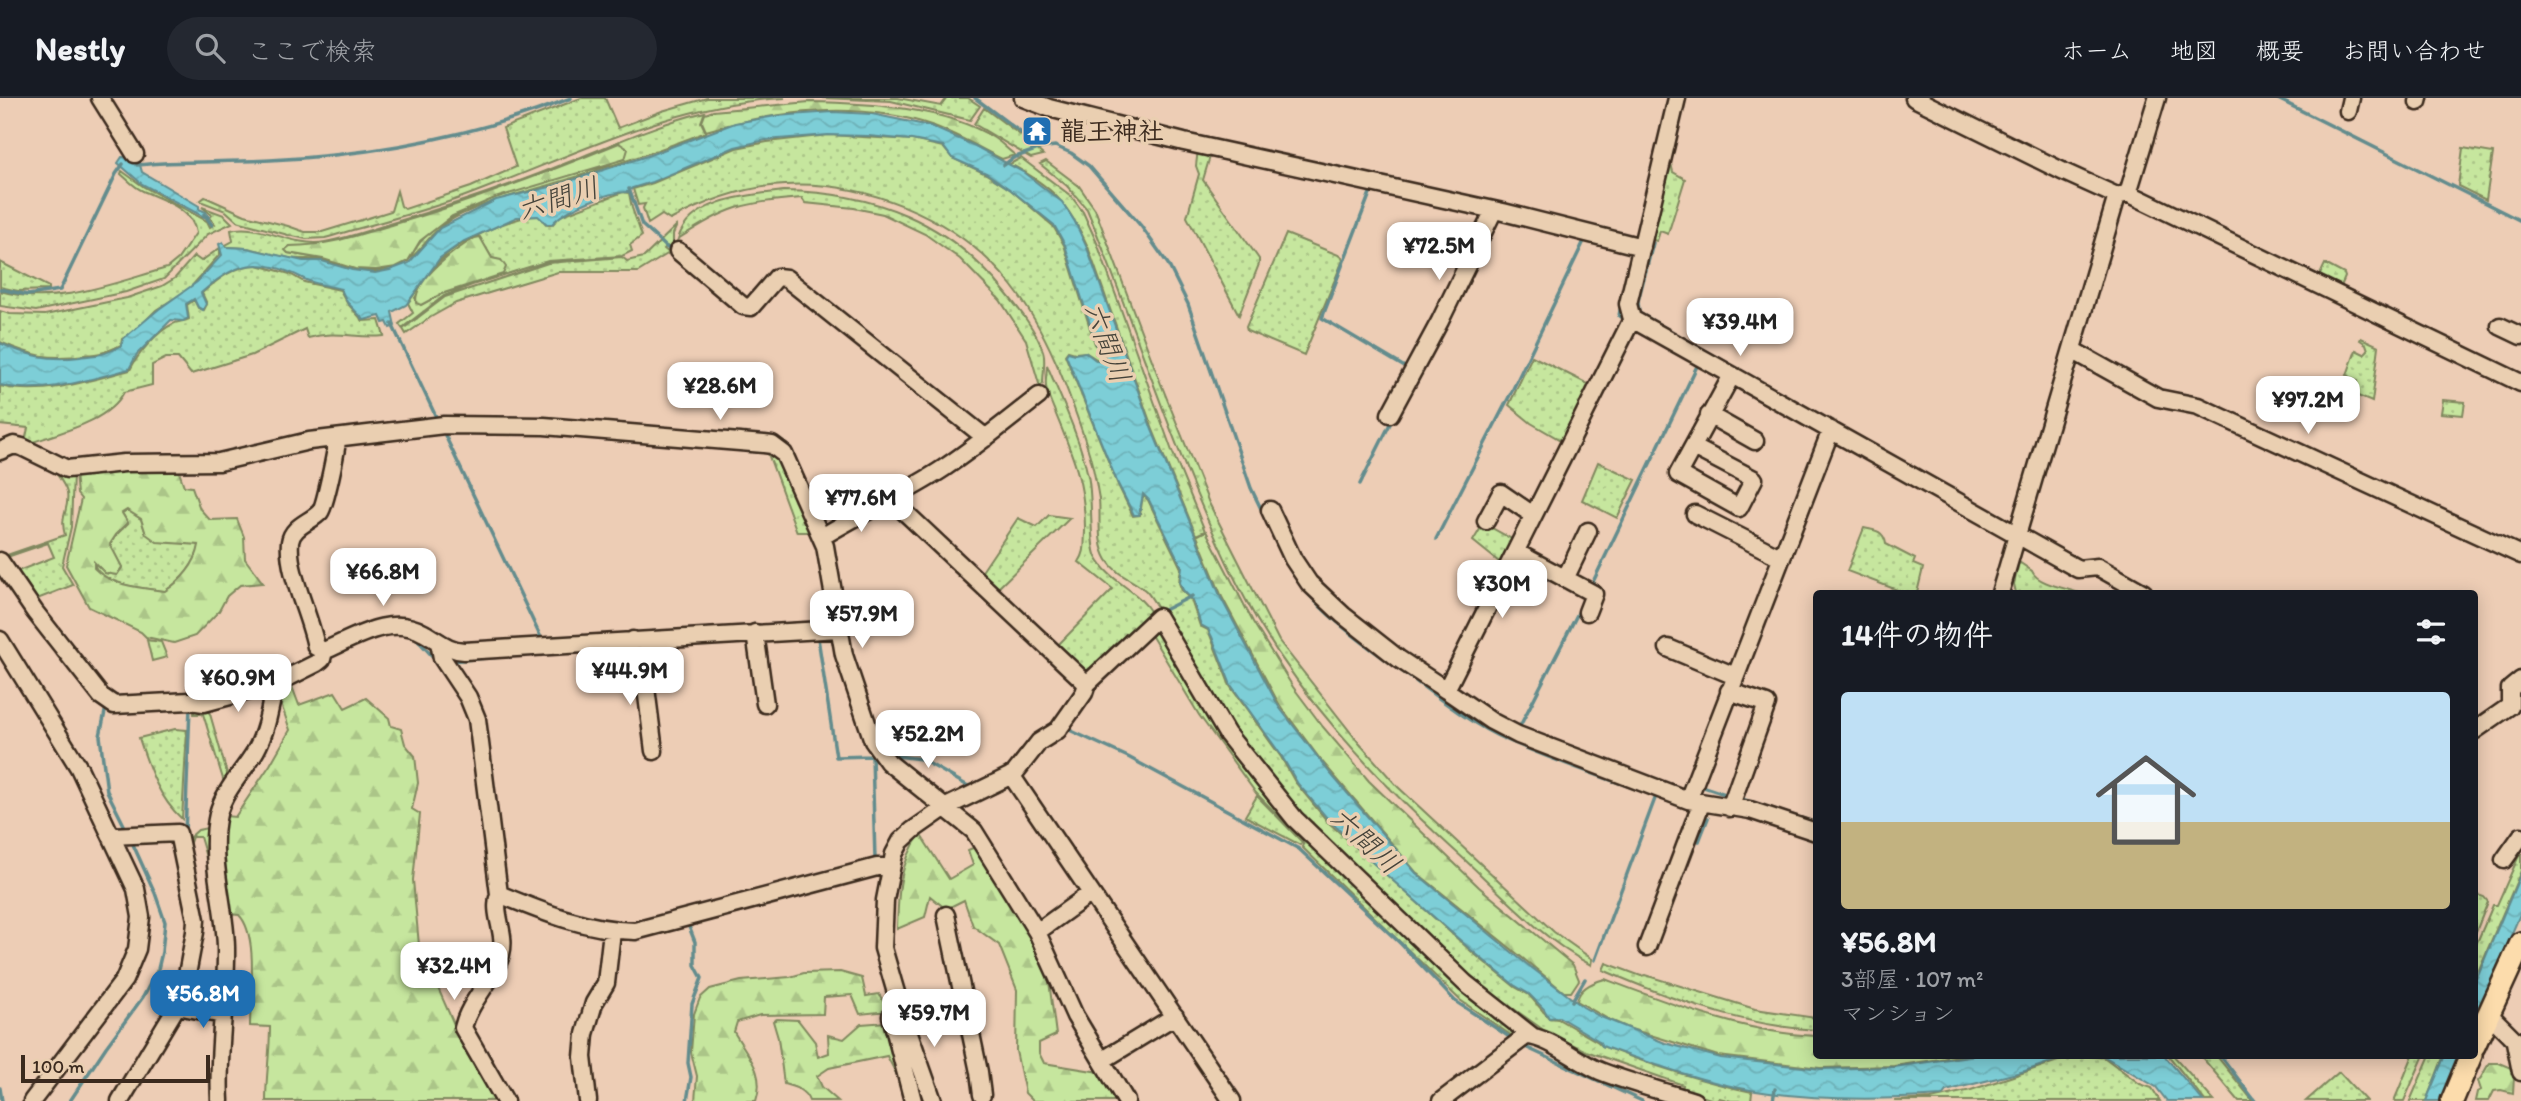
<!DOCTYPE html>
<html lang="ja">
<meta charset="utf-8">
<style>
:root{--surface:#171b24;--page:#242831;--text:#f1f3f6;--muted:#9ea1a6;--line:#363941;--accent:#1f6fb2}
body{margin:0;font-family:Itim,"Klee One",sans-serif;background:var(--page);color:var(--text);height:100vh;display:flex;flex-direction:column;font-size:26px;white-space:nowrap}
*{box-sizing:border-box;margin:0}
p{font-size:23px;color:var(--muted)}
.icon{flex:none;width:38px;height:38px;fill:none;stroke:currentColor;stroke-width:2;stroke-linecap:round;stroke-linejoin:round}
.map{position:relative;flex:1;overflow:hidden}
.sheet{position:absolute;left:1813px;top:492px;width:665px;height:469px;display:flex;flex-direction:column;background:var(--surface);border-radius:7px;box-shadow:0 4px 18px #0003}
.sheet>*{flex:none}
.scale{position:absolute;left:21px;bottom:18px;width:189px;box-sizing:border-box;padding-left:7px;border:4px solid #3b2a1e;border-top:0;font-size:19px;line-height:24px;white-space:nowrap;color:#3b2a1e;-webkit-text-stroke:5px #eacfb1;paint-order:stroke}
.price{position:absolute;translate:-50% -60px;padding:0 16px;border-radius:14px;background:#fff;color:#222;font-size:23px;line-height:46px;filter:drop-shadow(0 2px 4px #0008)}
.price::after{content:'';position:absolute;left:50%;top:42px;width:21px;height:16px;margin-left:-10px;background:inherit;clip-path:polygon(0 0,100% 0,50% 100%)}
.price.selected{background:var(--accent);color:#fff}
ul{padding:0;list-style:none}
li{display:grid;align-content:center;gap:14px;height:371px;padding:0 28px}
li+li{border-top:2px solid var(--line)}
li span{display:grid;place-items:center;height:217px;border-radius:7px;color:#555}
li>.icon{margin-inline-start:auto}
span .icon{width:126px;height:126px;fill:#fffc;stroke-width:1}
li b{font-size:30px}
h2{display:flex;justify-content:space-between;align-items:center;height:84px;padding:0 28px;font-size:30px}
header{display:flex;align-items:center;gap:42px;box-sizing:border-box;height:98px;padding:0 35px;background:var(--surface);border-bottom:2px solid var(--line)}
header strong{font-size:33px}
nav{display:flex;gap:38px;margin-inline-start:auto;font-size:24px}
.search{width:490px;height:63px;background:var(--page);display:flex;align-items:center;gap:18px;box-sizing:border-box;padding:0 24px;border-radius:38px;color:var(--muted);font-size:26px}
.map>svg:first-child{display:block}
</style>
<header>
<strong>Nestly</strong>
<div class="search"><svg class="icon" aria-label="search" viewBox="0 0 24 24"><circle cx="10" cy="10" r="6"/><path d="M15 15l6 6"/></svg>ここで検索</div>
<nav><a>ホーム</a><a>地図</a><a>概要</a><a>お問い合わせ</a></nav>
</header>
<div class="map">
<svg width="2521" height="1003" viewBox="0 0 2521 1003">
<defs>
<pattern id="grass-dots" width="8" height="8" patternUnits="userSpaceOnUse" patternTransform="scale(1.75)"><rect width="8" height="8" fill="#c6e69e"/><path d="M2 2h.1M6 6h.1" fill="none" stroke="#abc588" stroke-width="1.8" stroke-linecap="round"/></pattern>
<pattern id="forest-firs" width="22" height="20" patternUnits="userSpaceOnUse" patternTransform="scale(1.75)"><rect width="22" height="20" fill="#c6e69e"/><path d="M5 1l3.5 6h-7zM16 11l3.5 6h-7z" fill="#abc588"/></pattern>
<pattern id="water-waves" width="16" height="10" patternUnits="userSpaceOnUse" patternTransform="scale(1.75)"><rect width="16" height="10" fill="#7dced7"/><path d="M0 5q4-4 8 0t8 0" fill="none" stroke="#6db1b8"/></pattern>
</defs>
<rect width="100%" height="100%" fill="#edcdb5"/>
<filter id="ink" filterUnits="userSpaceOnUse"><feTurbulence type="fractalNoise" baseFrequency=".0143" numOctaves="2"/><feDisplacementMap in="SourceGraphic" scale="14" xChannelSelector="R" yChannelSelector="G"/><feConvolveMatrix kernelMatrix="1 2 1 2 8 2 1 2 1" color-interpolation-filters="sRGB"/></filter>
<g filter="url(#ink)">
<path fill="url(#grass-dots)" stroke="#80885e" stroke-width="2" fill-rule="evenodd" d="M581,0H605L618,30L662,13L707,0H785C669,5 565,62 457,101C414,116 369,127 325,140L306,141L288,137L237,123L226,113L200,103L205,99L245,117L288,128L305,134H322L391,113L397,93L401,108L405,111L471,89L516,69L503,30Z
M822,0H898L941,8L947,0H968L980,8L970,22L891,3Z
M984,10L1023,39L1043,57L1031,60L974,26Z
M705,14L701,24L706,34C658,53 609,69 560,84C524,95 488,102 454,120C419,139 423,167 378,173C360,175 344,167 326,163C315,160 302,162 289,160C268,156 250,148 227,149L226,147L233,143L231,132C258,124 293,150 325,144C348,140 370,132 392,125C454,107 515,86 574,62C617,44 660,25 705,14ZM619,45L610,67C554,81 464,99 423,141C417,147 412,156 408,163L376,172L355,171L323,161L288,155L286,152L290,148L323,147L435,114L550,74Z
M829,37L912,42L943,49L952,60L986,76L1011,92L1053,128L1064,147L1095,246L1104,258V263L1098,262L1085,254L1075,255L1068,253L1065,257L1118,387L1133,418L1140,417L1143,397L1148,402L1181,470L1179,485L1182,493L1191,502L1200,528L1208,532L1230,588L1281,659L1295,684L1328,724L1472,854L1515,889L1529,897L1549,920L1558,921L1598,944L1602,948C1651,967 1700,983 1752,994L1751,1003H1731L1719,1000L1717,1003L1682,992L1683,987L1586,953L1545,933L1487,892L1483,896C1406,822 1324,751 1257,669C1234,640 1210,601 1190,569C1178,550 1170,528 1157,509C1154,504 1150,497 1146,493C1134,482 1117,478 1107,462C1096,444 1101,421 1099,401C1096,382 1092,363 1086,345C1068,291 1047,232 1011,187C957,118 858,78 771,88C734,92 702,105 670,122L662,117L648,126L643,110L645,106L638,107L633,91L653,85L736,50L767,44Z
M2463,50L2493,55L2486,102L2458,88Z
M1198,51L1211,55L1203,82L1259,161V166L1239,217L1187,119L1199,76L1196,68Z
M1669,57L1673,74L1685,81L1668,136L1660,133L1657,143L1649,141Z
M1021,60L1071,98L1083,114L1097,145L1172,353L1205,433L1196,437L1153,332L1088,149C1068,105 1053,89 1010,66Z
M1046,63L1079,88L1095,111L1161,286L1209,405L1279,543L1359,645L1398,689L1554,834L1592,861L1591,867C1543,842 1504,798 1465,762C1377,683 1290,591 1237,485C1177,365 1138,235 1087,111L1067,88L1040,66Z
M122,73L144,89L207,123L210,129L215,126L210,120L212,117L202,109L224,117L232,125L208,136L164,181L126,194L36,213L0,208V193C56,209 113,185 167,170L178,161L196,135C193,111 163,102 143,93C135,90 128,82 121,76Z
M784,93C873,94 948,123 1005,194C1019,211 1036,232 1043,253C1046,262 1043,275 1043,285L1040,289L1026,242L1000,202L960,161L925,136L883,116L854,110L805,105L802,100C743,105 728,108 678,141C690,101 748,97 784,93Z
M623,94L629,95L632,110L642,138L630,147L632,153L622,158L548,163L472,187L444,198L402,230L399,226L413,215L408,205C418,192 426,177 437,165C454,146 513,117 539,118L547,127H552L560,118ZM479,139L492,160L501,163L503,176L441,196L421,207L415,200L439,164L475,140Z
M677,127L673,136V153L667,148L664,151L669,155L638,174H558L456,205L431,219L406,236L403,231L445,199L548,165L622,159L627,163L644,159Z
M1286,136L1341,158L1343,162L1304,257L1247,233L1246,229Z
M220,150V156L190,190L156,212L133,235L122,241L121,247C108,254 99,256 85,257C50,262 32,258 0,244V213L10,216L45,217L127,200L162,188L175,180L194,158L201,163Z
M0,164L49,189V192L18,193L0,189Z
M2325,166L2344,176L2345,179L2340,191L2318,181Z
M257,167L290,176L304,184L340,192L347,205L363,223L379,222L384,238C356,241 337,232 308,240L305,231L252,257L191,276L178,260H166L152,267V287L124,294C108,325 57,335 27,346L25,344L28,330L0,327V288C42,298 90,283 130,272C137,257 157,233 173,226C178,223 183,224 189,221L187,207L194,202L198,210L204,212L207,206L202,195C218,181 234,168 257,167Z
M2361,240L2379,248L2372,304L2353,296L2358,283L2347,277L2356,252L2364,256L2368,252L2366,246L2360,242Z
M1532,258L1594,289L1564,344L1531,325L1509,307Z
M1047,267C1062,303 1080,340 1088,378C1093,398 1089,445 1096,459C1110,485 1138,491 1152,516L1140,523L1083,578L1055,550L1113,491L1079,464C1086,454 1084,446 1085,434C1086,377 1066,344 1047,294C1044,286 1047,275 1047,267Z
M2443,302L2465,304L2463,317L2441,315Z
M766,350L775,353L812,434H797Z
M1598,364L1636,382L1617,420L1582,402Z
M52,369L73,376L71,429L62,468L73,487L32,503L1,459L65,437C59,417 70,412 67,395C65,386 57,377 52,369ZM48,445L54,459L13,475L4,460Z
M127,412L141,421L146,436L200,447C196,466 181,483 165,493C145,491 95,487 94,463L105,475L117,477L122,470L110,447L116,437L128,425L122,415Z
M1049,417L1070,420L995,493L979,478L1018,420L1037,429Z
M1482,428L1490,429L1517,444L1504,468L1473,443Z
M1864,430C1876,432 1884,433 1886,446L1915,461L1913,466L1923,470L1917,495H1905L1847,473Z
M2019,464L2032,473C2037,486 2066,490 2080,495H2016L2014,486Z
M1156,524L1240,659L1513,930L1512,938L1460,902L1302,749L1304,744L1256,695L1199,617L1148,532Z
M147,542L161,544L167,559L152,563Z
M194,609H205L210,616L228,679L224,689L223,681L203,616H194Z
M175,631L187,632L182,721C158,699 149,670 139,640Z
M1257,698L1302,744L1300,747L1245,718Z
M207,730L210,732L214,786L200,739H192L189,747L188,741L198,732Z
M2521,753V773L2475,881V849L2493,807H2497Z
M2475,796L2484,799L2488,804L2475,836Z
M1606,865L1641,878L1645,877L1755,911L1816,920V932C1743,928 1670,901 1603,872Z
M2081,957L2105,960L2140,986L2152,990L2160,1003H1895L1931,1001L1971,992L2058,963Z
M2168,957H2173L2214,1003H2205Z
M2200,957H2216L2253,1003H2239Z
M2413,957H2424L2404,1003H2394Z
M2430,957H2444L2426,1003H2410Z
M2339,974L2366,1003H2306Z"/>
<path fill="url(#forest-firs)" stroke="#80885e" stroke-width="2" fill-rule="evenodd" d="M809,4C866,5 946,9 994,40C1002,45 1008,52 1015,57L1002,61C980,50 958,37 934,28C862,3 778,12 706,33L702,24L705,16L713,13Z
M619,45L628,51L625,61L495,100L452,118L420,143L408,163L396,169L376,172L355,171L323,161L288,155L285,152L290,148C329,148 358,137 395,126C471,104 546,75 619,45Z
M480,139L492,160L501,162L506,169L503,176L441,196L421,207L416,205C414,181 456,151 475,140Z
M177,368L184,388L192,389L200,411L210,422L237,421L244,439L245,461L263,485L240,487L227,498L219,513L195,538L174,545L146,539L141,534L89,509L66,467L81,401L77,396L75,375ZM127,412L141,421L146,436L157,444L199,447C196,466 181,483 165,493C141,490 111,488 94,470V464L105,475L117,477L122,469L110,446L116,437L128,425L122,415Z
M1206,433L1253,524L1293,589L1323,629L1369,683L1479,789L1573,867L1579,882L1571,894H1564L1541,875L1416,774L1320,661L1279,606L1222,499L1197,438Z
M290,583L299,607L335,594L345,610L366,600L389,620L391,628L401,631L405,646L415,658L418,685L412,711L420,716L413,782L419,847L460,940L499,1003H266C266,978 270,955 270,929L250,928C250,899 259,837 239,817L228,816L223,728L225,718L235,719L270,667L290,632L280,603L282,588Z
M920,736L949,781L973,767L968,752L975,749L1046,860L1056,937L1039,945V955L1044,965L1099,974L1117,1003H1033L1025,995L1016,953L1017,892L999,847L973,828L964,802L946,811L930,798L925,819L897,831C898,795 899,767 920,736Z
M840,874L862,880L866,898L879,896L889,913L860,916L852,897L824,899L823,916L760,917L737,924L734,934C747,957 766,974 756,1003H695L697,978L691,954L694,916L700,900L710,891L741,883L790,879L804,875Z
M1605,881C1671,906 1745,935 1816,938V957H1967L1894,968L1820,970L1718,958L1631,931L1608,921L1577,903C1579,890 1593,884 1605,881Z
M777,921L798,922L815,944L818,959L829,955L828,937L844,941L861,926L887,924L905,980L900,983L887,958L829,970L817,978L822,989L838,1003H809C805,992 795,989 784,986L778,940L773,923Z
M2490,965H2499L2511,970L2514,979L2513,995L2501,992L2494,993L2489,1003H2475L2477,994L2481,992L2478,983C2484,978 2484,971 2490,965Z"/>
<path fill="url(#water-waves)" stroke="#638c8d" stroke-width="2" d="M833,14L872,16L930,28L975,48L1023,74L1062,104L1075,124L1087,150L1152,332L1221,500L1279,609L1330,675L1416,775L1519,860L1583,909L1601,919L1665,945L1721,960L1821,971L1894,969L1976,957H2071L2025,973L1946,993L1942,998C1880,1002 1817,1003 1756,993C1703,984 1653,966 1602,948L1599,943L1559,919L1549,920L1544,911L1529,896L1514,887L1470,851L1373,765L1327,720L1298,686L1281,657L1231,587L1212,539L1208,531L1201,527L1193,503L1183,492L1180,485L1182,469L1149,402L1143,396L1139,417H1134L1118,386L1066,257L1068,254L1075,256L1085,254L1097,263L1104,264L1105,258L1096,245L1065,147L1054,127L1011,92L986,75L952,60L943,48L912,42L868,38L828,37L766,42L735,49L652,84L632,90L629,94C609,93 565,111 552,126H547L538,118L517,119L464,143L440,160L406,207L392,214L395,228L390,230L387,224L383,225L380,218L364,222L347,204L341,191C330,188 319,187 309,183C302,181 296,176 289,174C251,159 230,169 201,195L206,206L203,212L198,209L194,201L186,206L188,220L183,223L171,222L137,256L129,271C89,282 41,297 0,287V245C28,258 49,263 80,259C97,257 106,257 121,248L123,241L159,211L197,184L222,157L219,146L223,144L226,149L247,150L303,163H322L352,172L375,175L390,172L409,165L440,130L496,102L554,88L647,58L735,25L776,18Z
M122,59L138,60L142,74L199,108V111L206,114L209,119H204L142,86L118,65Z
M2521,775V814L2475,922V884Z
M2102,957H2164L2203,1003H2167L2156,989Z
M2445,957H2459L2440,1003H2426Z"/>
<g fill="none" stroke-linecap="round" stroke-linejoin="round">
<path stroke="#638c8d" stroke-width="3.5" d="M975,0L1040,49
M2276,0L2521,123
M137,67C181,62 226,65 270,62C374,57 475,38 571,0
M1004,67L1013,60L1041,50L1055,48L1071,55L1089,68L1141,128L1168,166L1188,206L1251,390L1264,417
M1372,90L1322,220L1408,271
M629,91L642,127L673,155
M204,116L212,127
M1646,144L1653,145L1638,203L1639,215L1844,331
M0,191L28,197L60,192L116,76L123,66
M1621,206L1619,218L1625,223
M392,226L438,323
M443,333L543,544
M1860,340L1887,355
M1360,386L1392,322
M1436,441L1512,293L1586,139
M1285,462C1307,509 1375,554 1417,584C1445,605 1475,628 1507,642C1557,664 1610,682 1662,700
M1591,488L1698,266
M1158,515L1192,498
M415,539L436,562
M816,540H818L836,659L872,658
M449,563L539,556
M106,609L100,638L107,693L126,731
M1065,630L1128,659L1299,751L1401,846L1455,903L1514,942
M1519,630L1582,507
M889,657L921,661L968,688L979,685
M1702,685L1701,688L1731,698
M1739,700L1816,725
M185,736L190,609
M1699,743L1708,720L1703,718
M836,772L875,761L872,658L878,657
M1595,862L1656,698
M1572,903L1585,881
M2504,944L2507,945
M1523,948L1642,1003
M2220,957L2255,1003
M211,983L212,1003
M0,990L2,1003
M70,1003L106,949L143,899L158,871L162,854L165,824L155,795L131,742
M687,1003L691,979L688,965L692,906L702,880L695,867V844L688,826
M1773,1003L1775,991"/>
<g stroke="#3b2a1e" stroke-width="21">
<path id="minor" d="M100,0L135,56
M1023,0L1049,10L1184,44L1503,114L1642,149
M1677,0L1628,206L1632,221L1446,592L1491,623L1518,637L1688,702L1750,712L1816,734
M1914,0L2064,74L2117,98L2128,95L2521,285
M2418,4L2419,0
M2348,13L2351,0
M2128,95L2157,0
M678,153L743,208L751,209L777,179L786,180L986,340
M1632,221L2078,471L2098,469L2144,495
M2500,228L2521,238
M2072,252L2158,300L2198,308L2521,457
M1390,316L1440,223L1494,112
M1709,317L1755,343
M1693,349L1754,381L1739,410L1678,376L1732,277
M0,353L14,347L22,349L67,371L124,365L219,364L309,343L444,327L544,328L764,346L772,347L784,356L825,448L844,557L873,643L888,664L974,733L1037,834L1075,918L1126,1003
M892,402L1087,586
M1270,412L1293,461L1309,485L1343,517L1399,561L1446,592
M1695,416L1782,460
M1486,423L1501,395L1533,417
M822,439C862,414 905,396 944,370C977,348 1008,322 1039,298
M1516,454L1594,496L1587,514
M0,463L35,514L101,598L114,607L190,603L204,605L275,586
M1565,481L1588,433
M2000,495L2117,98
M755,535L765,606
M0,542L79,670L136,791L141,819L137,851L124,882L32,1003
M633,542L642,558L654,653
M439,544L442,560L468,599L477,621L499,796C543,814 586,832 635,833L877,769H890
M1668,550L1735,578
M324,553L316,549C310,516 287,475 290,444C292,428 311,424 320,414C325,408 337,351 337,340
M1729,593L1767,606L1730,710
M2510,608V591L2521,582
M2474,633L2510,608
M1011,677L1232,1003
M1688,702L1831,332
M111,738L178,735L196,822L195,834L183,898L120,1003
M2504,762L2521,738
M499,796C492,816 507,835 501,856C494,882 469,903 463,930L505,1003
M946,817L979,974L982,997
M1037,834L1091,795
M1647,849L1701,706
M177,908L223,917
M2488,915L2521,948
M891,918L913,1003
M2515,944L2521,974
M1103,962L1175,918
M220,1003C217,952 227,900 226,849C225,805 208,760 218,716C224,692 244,673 256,652C267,632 270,609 275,586L317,565L322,561L324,553C356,539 391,516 424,535C439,543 447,552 464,553L839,531
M588,1003L583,959L585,936L594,905L606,885L612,833
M933,1003L901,912L883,850L885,802L894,756L901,743L913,732L946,709L1014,676L1039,644L1058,632L1084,595L1087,586L1158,519L1227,636L1295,721L1465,885L1532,938
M1441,1003L1526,938C1548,938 1578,964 1600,973C1630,985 1663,993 1694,1003"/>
</g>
<g stroke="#3b2a1e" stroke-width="26">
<path id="major" d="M2474,948L2521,845
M2452,1003L2471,957"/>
</g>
<use href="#minor" stroke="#eacfb1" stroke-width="16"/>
<use href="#major" stroke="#fcdcac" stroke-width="21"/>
</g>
</g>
<defs>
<g id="temple-square" transform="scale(1.575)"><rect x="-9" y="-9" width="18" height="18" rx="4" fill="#1f6fb2" stroke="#eacfb1"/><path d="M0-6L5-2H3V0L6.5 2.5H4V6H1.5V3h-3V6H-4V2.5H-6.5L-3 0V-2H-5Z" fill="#fff"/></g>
</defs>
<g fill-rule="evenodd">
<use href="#temple-square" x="1037" y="33"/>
</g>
<g text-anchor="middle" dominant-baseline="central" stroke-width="7" stroke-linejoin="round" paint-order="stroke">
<g font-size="26" font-weight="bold" fill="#3b2a1e" stroke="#eacfb1" text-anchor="start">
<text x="1060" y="33">龍王神社</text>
</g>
<g font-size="28" font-style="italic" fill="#45433a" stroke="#eacfb1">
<text transform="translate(558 100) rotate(-17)">六間川</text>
<text transform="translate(1108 244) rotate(70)">六間川</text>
<text transform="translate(1366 742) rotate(43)">六間川</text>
</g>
</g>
</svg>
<div class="scale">100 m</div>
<b class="price" style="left:1439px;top:184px">¥72.5M</b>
<b class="price" style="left:1740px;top:260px">¥39.4M</b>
<b class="price" style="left:720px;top:324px">¥28.6M</b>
<b class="price" style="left:2308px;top:338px">¥97.2M</b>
<b class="price" style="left:861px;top:436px">¥77.6M</b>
<b class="price" style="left:383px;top:510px">¥66.8M</b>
<b class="price" style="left:1502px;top:522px">¥30M</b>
<b class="price" style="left:862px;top:552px">¥57.9M</b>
<b class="price" style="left:630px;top:609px">¥44.9M</b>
<b class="price" style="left:238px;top:616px">¥60.9M</b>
<b class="price" style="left:928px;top:672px">¥52.2M</b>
<b class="price" style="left:454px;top:904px">¥32.4M</b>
<b class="price selected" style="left:203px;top:932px">¥56.8M</b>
<b class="price" style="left:934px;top:951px">¥59.7M</b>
<section class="sheet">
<h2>14件の物件<svg class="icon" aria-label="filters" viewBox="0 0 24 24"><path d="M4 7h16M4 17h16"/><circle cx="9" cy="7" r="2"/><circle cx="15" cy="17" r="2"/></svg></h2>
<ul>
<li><span style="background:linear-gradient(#bfe0f5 60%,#c2b280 0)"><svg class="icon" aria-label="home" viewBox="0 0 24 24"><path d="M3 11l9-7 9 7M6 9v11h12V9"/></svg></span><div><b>¥56.8M</b><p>3部屋 · 107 m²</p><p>マンション</p></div></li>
</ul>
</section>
</div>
